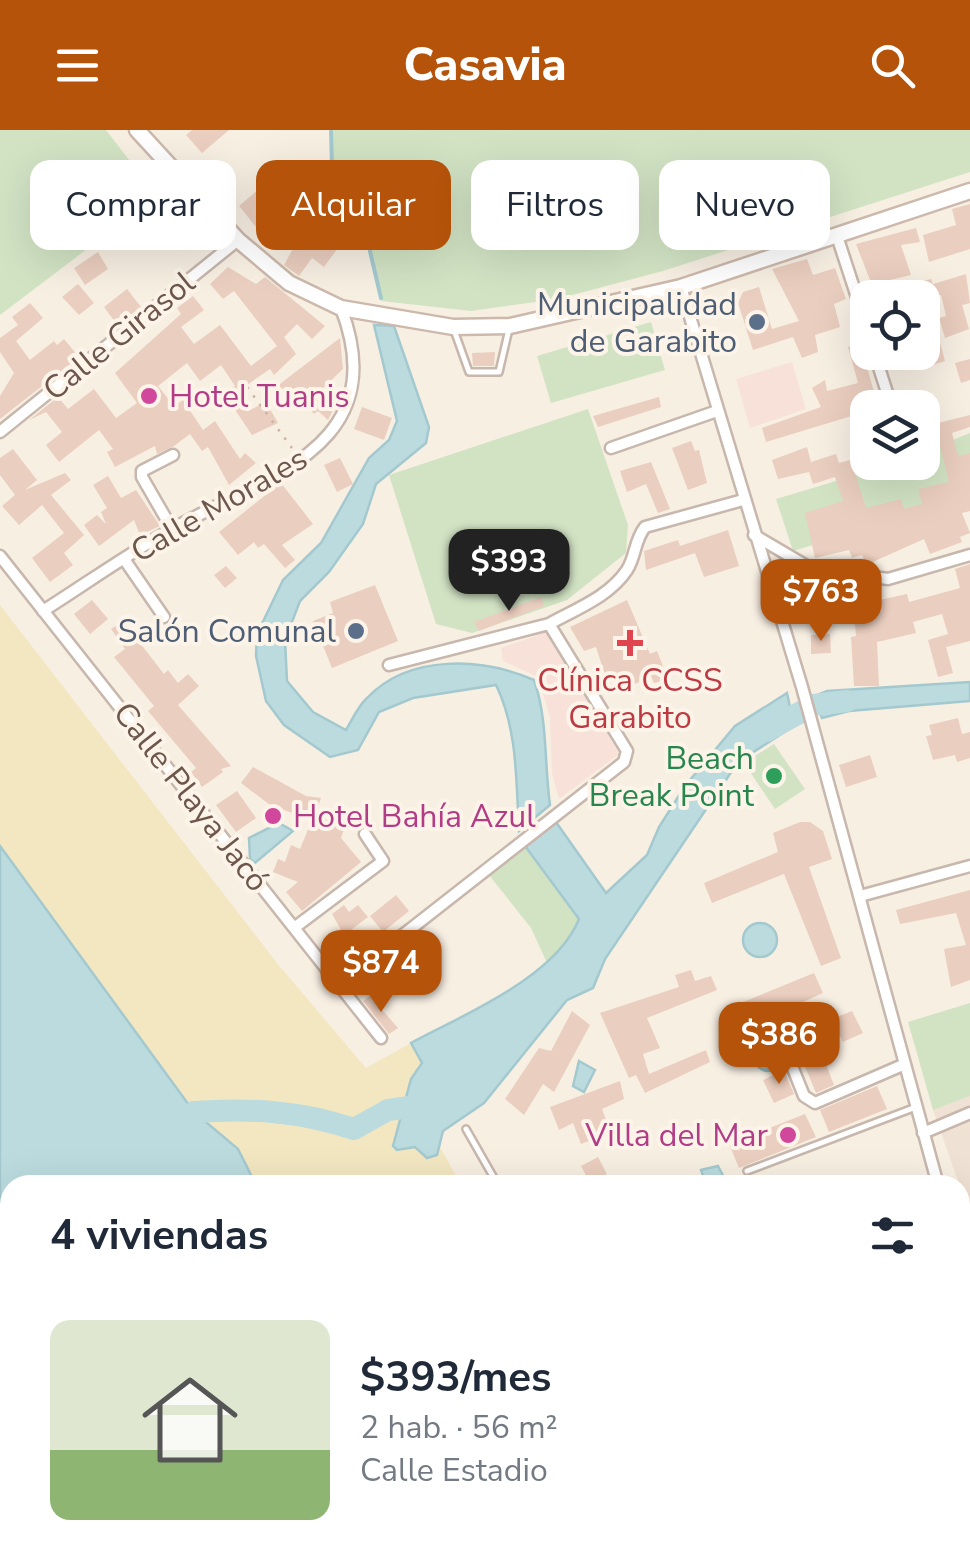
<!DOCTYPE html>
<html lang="es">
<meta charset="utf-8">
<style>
:root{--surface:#fff;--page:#f6f6f7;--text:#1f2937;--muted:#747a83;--accent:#b45309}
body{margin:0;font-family:"Nunito Sans",sans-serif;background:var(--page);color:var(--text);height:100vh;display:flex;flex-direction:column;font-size:38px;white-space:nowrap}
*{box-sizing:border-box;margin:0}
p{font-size:32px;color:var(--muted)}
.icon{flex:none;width:55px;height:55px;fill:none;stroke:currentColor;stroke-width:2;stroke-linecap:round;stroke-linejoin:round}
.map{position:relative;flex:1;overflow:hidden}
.panel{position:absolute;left:0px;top:1045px;width:970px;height:392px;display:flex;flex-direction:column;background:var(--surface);border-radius:30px 30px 0 0;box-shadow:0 10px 40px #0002}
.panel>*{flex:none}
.hud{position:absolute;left:30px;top:30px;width:910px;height:90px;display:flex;gap:20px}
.fabs{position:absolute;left:850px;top:150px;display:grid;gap:20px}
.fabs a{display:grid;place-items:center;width:90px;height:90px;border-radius:20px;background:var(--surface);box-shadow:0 10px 40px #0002;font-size:50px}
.price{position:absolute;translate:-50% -85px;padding:0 22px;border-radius:20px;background:var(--accent);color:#fff;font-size:32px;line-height:65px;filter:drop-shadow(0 2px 5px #0008)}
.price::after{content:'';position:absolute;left:50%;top:60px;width:30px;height:22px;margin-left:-15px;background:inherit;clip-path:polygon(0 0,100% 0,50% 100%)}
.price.current{background:#222;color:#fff}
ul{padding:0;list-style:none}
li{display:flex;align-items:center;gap:30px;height:250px;padding:0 50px}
li span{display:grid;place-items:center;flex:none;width:280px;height:200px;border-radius:20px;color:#555}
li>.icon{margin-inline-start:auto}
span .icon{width:120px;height:120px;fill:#fffc;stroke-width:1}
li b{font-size:42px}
h2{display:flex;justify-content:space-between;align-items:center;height:120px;padding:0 50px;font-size:42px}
.chip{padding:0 35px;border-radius:20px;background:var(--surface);box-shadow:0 10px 40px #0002;font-size:35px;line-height:90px}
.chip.current{background:var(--accent);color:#fff}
header{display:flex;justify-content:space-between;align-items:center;height:130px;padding:0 50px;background:var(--accent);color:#fff;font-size:45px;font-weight:800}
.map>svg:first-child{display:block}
</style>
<header><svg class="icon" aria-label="menu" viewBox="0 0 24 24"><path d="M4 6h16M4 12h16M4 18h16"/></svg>Casavia<svg class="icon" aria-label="search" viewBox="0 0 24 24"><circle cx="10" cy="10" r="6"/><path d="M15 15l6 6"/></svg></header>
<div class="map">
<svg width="970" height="1436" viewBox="0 0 970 1436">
<rect width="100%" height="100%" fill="#f8efe3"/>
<path fill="#efe1d3" d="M970,966V1085L933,980Z"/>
<path fill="#f7e1d8" d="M792,232L806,279L750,298L736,249Z
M547,502L619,624L559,669L552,643L550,587L538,547L503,531L501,518Z"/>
<path fill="#d2e3c4" d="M0,0H106L157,66L0,185Z
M331,0H970V42L663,141L557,169L471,181L381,171L357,66L332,36Z
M651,192L665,240L551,273L537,226Z
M588,279L628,395L626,423L567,470L472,503L436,494L389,345Z
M970,303V368L793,421L776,369L896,333L922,332L923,322Z
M774,614L805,659L775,679L744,633Z
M525,716L579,789L570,811L548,835L531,798L489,745Z
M970,873V966L933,980L908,892Z"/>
<path fill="#f3e7c2" d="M0,475L277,833L366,938L411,913L422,933L411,949L393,1016L439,1015L461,1055H256L238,1019L194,982L0,716Z
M488,1428H686L691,1436H493Z"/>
<path fill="#bbdbdf" stroke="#a3c9cf" stroke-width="2.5" d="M374,195L394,196L429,297L426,313L376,354L363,394L329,442L300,471L285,510L287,551L313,582L346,600C352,590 358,576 367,568C410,523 483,528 534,550C548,590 544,632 550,675L519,701C516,652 518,600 496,555L413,568L379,582L358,620L330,627L284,595L266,571L256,526L257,504L283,450L321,413L369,328L389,310L397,291Z
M970,552V571L849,581L822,588L815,566L827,561Z
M787,563L794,596L738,632L605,829L593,858L567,870L484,973L443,1001L437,1025L427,1028L415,1017L397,1020L393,1016L411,949L422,933L411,913C465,884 556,847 579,789L525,716L556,692L606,763L647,725L659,697L685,656L735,596Z
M279,693L293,701L255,733L250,729L249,708Z
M0,716L194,982L238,1019L256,1055H10V1428H487L493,1436H0Z
M743 810a17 17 0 1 1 34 0a17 17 0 1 1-34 0Z
M755 928a13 13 0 1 1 26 0a13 13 0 1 1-26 0Z
M579,931L595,940L584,962L573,956Z
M718,1036L728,1055H706L701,1040Z"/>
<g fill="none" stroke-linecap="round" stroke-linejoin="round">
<path stroke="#a3c9cf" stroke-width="4" d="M331,0L332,36L357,66L381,168
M960,1269L970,1265
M950,1428L954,1436"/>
<path stroke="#bbdbdf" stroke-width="22" d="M766,601L814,575L847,571
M194,982C250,978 300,981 354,999L388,980L431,974"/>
</g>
<path fill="#eacebf" d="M192,0H229L202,23L186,5Z
M293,30L306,47L332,36L336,44L320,51L335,70L306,89L321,108L338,118L324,137L312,128L299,146L284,135L300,106L289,94L275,106L267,95L260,102L239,76Z
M970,74V119L929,132L923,105L956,95L952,79Z
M916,98L920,112L901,115L911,145L886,151L892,168H877L856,114Z
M98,122L108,139L85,155L74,138Z
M807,129L813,145L835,138L846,169L834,174L840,197L815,205L818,222L802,228L793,207L753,220L738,173L743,162L759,157L772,199L799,191L772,139Z
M228,137L256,154L265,147L325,196L312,209L297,194L284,207L296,224L274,245L270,239L241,259L252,279L266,272L278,293L252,305L223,262L235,256L221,235L200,251L187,233L158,256L174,276L183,270L203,300L215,291L240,329L245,323L256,333L229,355L208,317L202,321L190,304L174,316L157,324L155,316L115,337L107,322L113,319L99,300L59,332L46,315L62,302L46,282L29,290L58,267L68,279L94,259L116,288L137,273L115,243L181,184L177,178L193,166L204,180L181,197L194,214L220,195L251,236L277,216L234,161L223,169L210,154Z
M966,144L970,173L962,175L969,199L945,208L939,188L946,186L941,165L922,172L915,153L931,149L933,154Z
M78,154L94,173L79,185L62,167Z
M127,159L141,177L118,196L104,177Z
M30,173L43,188L16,211L30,230L54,211L57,215L64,209L79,227L0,289V266L14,243L0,222V208L18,195L12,187Z
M340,208L343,239L322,259L335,276L328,290L318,281L314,284L295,261L281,270L275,261L281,253Z
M860,212L874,262L864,266L868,281L766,312L762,298L821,277L812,258L825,250L827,261L858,253L848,217Z
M940,212L945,231L921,239L915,222Z
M495,222L494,236H473L472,223Z
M970,229V250L961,253L955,233Z
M659,267L661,277L598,297L593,286Z
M362,277L392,288L384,310L354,299Z
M970,285V297L952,303L958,326L970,323V381L962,383L970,403L960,407L962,412L930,424L924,409L866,435L862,425L852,428L849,420L815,428L805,383L843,371L835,347L813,354L809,342L778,349L772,330L807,317L811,332L836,324L839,333L850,330L880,332L855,343L866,378L901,369L904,379L922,374L918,359L949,352L938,307L922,311V297Z
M691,311L695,321L699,320L707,353L688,360L672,318Z
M13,319L37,350L25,360L65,343L71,350L51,365L84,405L64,423L73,435L50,452L32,428L64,403L42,375L19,395L2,376L15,365L0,345V328Z
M340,328L353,354L337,362L324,335Z
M651,332L670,379L658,383L646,354L627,362L620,341Z
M108,346L121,368L136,360L160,396L140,405L134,390L99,416L84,395L97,385L106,394L101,382L107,378L93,355Z
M281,353L313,394L282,415L295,430L285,438L264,414L258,418L254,412L238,425L219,402Z
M728,400L739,436L704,447L695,423L646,440L644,421L678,410L680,416Z
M970,434V511L946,517L953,543L938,547L928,510L948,504L942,484L913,492L916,503L877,512L879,556H854L851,507L856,506L854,485H844L845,464L871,465L870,472L907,464L909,472L960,458L955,439Z
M226,436L237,448L225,458L214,445Z
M375,455L398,511L332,538L313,491L333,483L330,472Z
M541,467L544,476L479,501L474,492Z
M92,470L108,489L90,504L74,484Z
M627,470L650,524L657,521L668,549L654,553L651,546L623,560L618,546L607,551L596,517L584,521L570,497Z
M123,491L164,544L168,540L178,553L188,544L199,556L178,575L231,636L221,639L223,642L202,657L191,642L196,638L148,581L154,576L114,527L125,519L111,499Z
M830,504L831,523L811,524V505Z
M958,588L962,604L970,602V628L957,632L955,625L933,630L926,606L932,605L929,595Z
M870,625L877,647L846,657L839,635Z
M253,637L306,666L321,668L315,685L345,697L341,708L361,732L302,781L286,762L298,752L273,742L278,729L285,732L291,715L300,719L312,690L270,675L241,653Z
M237,661L256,688L236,702L216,675Z
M800,692H810L823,701L832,729L809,737L841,828L821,836L784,744L712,773L704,753L778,722L773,703Z
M970,760V850L951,857L944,819L966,815L956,783L900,794L896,780Z
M396,765L409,781L383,802L370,786Z
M344,775L349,782L358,775L368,787L351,800L367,821L354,831L343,819L349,814L332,784Z
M401,835L414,854L396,866L383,847Z
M691,840L695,851L711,846L717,860L647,888L660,918L643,924L649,944L706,920L710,932L645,963L636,945L629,948L600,883L679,857L675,845Z
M814,843L823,863L741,900L731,877Z
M370,866L398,898L389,904L363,871Z
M572,881L590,895L554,962L543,954L524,985L505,969L539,918L551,921Z
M852,881L863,903L843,912L832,889Z
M812,898L834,955L816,963L792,905Z
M784,940L794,964L774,973L763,950Z
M620,951L624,969L602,979L611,1003L581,1014L573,993L559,1000L550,977Z
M877,956L887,979L829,1002L820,980Z
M805,984L816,1007L739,1038L729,1014Z
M598,1027L607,1044L590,1053L581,1036Z"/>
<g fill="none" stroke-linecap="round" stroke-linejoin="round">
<g stroke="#c7b7ac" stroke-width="10">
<path id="lane" d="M454,200L469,242H499L509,199
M466,999L498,1055
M747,1041L916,977"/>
</g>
<g stroke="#c7b7ac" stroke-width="15">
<path id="street" d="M837,106L868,201
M681,157L802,557L938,1055
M874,222L892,278
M0,302L238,110
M611,318L717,281
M172,399L142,347V341L173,325
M754,405L810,438L888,449L970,425
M0,426L381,908
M124,429L164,487
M43,481C87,453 129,423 174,398C267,346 394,316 341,178
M389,535L549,494
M860,766L970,736
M294,798L383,731L365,704
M339,855L624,632L627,621L549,494C576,479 609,467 627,440C636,426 634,411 645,397L743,370
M792,936L804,966L815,973L905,934
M923,1003L970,983
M960,1089L970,1090
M960,1122L970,1149
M960,1312L970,1308"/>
</g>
<g stroke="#ccb9ac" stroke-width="19">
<path id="secondary" d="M137,0L238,110L289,153L341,178L453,197L510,196L681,157L970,61"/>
</g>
<path stroke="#ceb2a2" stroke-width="2.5" stroke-dasharray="2.5 8" stroke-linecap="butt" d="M247,257L292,318"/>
<use href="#lane" stroke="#fff" stroke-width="5"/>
<use href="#street" stroke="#fff" stroke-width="10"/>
<use href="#secondary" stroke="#fff" stroke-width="14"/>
</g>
<g fill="#5c6f8a" stroke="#fcf4e9" stroke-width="4">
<circle cx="757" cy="192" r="10"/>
<circle cx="356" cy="501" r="10"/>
</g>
<g fill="#d1479c" stroke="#fcf4e9" stroke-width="4">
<circle cx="149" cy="266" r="10"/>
<circle cx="273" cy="686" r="10"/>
<circle cx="788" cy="1005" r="10"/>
</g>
<path fill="#e0444e" stroke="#fcf4e9" stroke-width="4" d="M625 498h10v10h10v10h-10v10h-10v-10h-10v-10h10z"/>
<circle fill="#2e9e5b" stroke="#fcf4e9" stroke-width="4" cx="774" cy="646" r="10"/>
<g text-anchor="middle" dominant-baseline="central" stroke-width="8" stroke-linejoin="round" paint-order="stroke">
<g font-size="32" fill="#4e5e75" stroke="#fcf4e9" text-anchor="end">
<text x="737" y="174">Municipalidad<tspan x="737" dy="37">de Garabito</tspan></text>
<text x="336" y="501">Salón Comunal</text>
</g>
<g font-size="32" fill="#6d574d" stroke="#fcf4e9">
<text transform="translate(119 206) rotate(-39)">Calle Girasol</text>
<text transform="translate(219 375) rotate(-30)">Calle Morales</text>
<text transform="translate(191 667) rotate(52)">Calle Playa Jacó</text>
</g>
<g font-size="32" fill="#b23c85" stroke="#fcf4e9" text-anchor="start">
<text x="169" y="266">Hotel Tuanis</text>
<text x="293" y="686">Hotel Bahía Azul</text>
<text x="768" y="1005" text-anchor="end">Villa del Mar</text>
</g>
<g font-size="32" fill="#be3a42" stroke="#fcf4e9">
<text x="630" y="550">Clínica CCSS<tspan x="630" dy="37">Garabito</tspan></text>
</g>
<g font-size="32" fill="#27864d" stroke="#fcf4e9" text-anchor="end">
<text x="754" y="628">Beach<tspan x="754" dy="37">Break Point</tspan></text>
</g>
</g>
</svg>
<div class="fabs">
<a><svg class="icon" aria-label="locate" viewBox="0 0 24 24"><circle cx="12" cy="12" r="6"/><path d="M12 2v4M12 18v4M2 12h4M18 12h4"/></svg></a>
<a><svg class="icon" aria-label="layers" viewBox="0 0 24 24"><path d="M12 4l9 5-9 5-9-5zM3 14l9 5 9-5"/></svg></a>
</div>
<b class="price current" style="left:509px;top:484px">$393</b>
<b class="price" style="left:821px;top:514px">$763</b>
<b class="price" style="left:381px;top:885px">$874</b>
<b class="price" style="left:779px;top:957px">$386</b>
<div class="hud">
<a class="chip">Comprar</a>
<a class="chip current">Alquilar</a>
<a class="chip">Filtros</a>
<a class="chip">Nuevo</a>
</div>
<section class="panel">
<h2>4 viviendas<svg class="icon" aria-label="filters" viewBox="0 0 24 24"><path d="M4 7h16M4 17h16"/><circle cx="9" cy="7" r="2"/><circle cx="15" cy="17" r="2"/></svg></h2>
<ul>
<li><span style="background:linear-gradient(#dfe7d0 65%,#8fb573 0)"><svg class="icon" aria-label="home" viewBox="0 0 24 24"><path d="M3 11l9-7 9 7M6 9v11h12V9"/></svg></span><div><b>$393/mes</b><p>2 hab. · 56 m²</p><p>Calle Estadio</p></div></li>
</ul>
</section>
</div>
